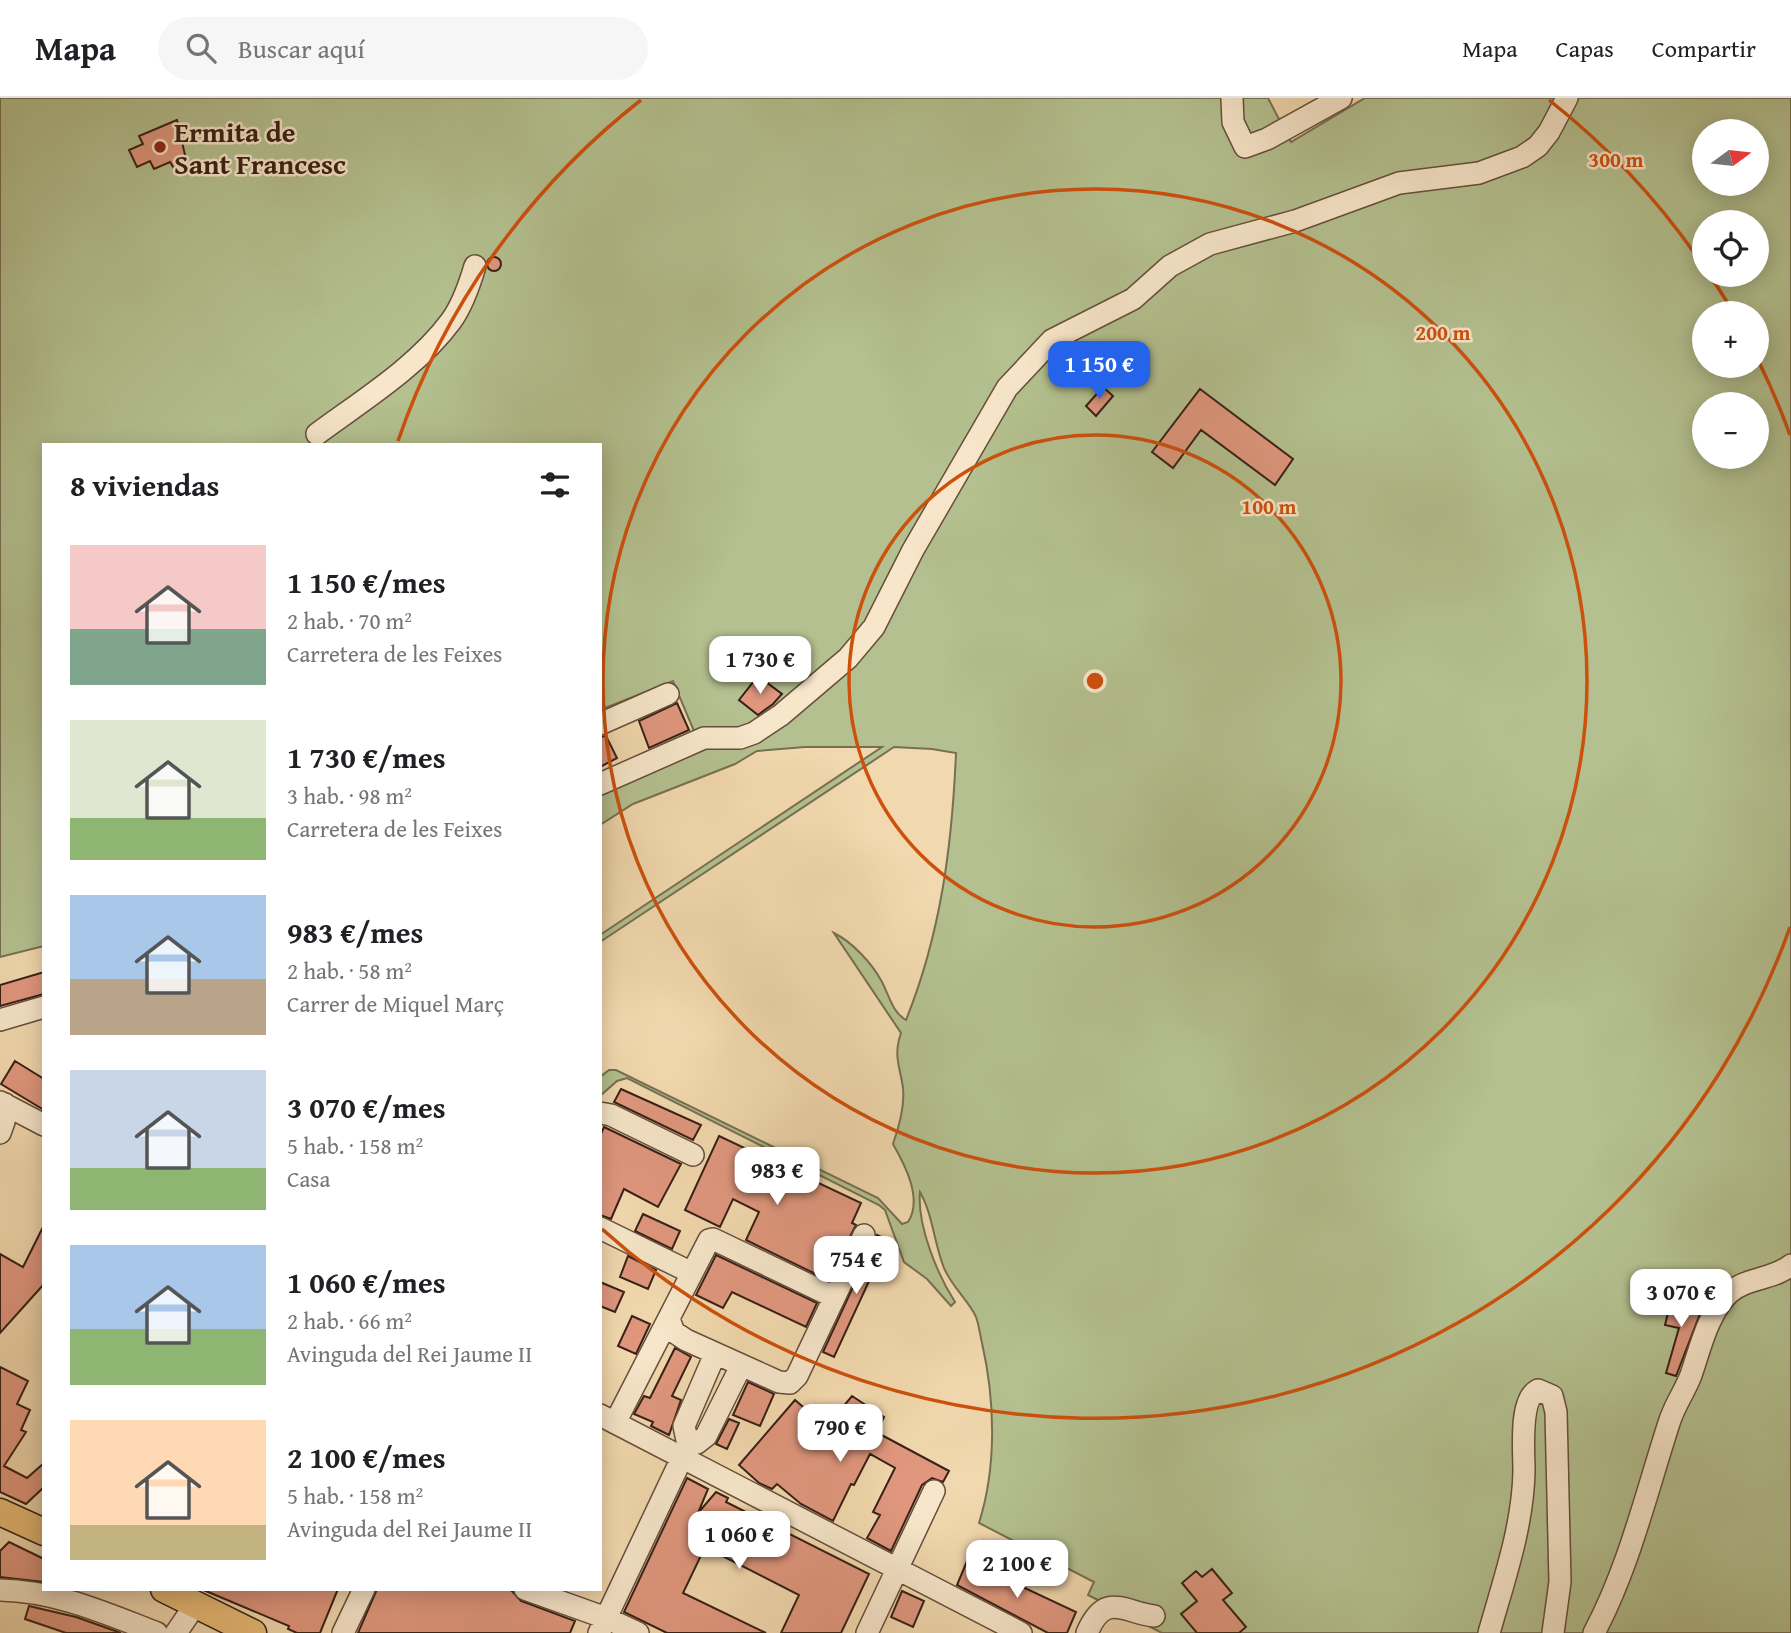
<!DOCTYPE html>
<html lang="es">
<meta charset="utf-8">
<style>
:root{--surface:#fff;--page:#f6f6f6;--text:#202124;--muted:#757577;--line:#e0e0e0;--accent:#2563eb}
body{margin:0;font-family:"Gentium Book Plus",serif;background:var(--page);color:var(--text);height:100vh;display:flex;flex-direction:column;font-size:26px;white-space:nowrap}
*{box-sizing:border-box;margin:0}
p{font-size:23px;color:var(--muted)}
.icon{flex:none;width:38px;height:38px;fill:none;stroke:currentColor;stroke-width:2;stroke-linecap:round;stroke-linejoin:round}
.map{position:relative;flex:1;overflow:hidden}
.panel{position:absolute;left:42px;top:345px;width:560px;height:1148px;display:flex;flex-direction:column;background:var(--surface);border-radius:0px;box-shadow:0 4px 18px #0003}
.panel>*{flex:none}
.needle{width:46px;rotate:75deg}
.controls{position:absolute;left:1692px;top:21px;display:grid;gap:14px}
.controls a{display:grid;place-items:center;width:77px;height:77px;border-radius:50%;background:var(--surface);box-shadow:0 4px 18px #0003;font-size:35px}
.price{position:absolute;translate:-50% -60px;padding:0 16px;border-radius:14px;background:#fff;color:#222;font-size:23px;line-height:46px;filter:drop-shadow(0 2px 4px #0008)}
.price::after{content:'';position:absolute;left:50%;top:42px;width:21px;height:16px;margin-left:-10px;background:inherit;clip-path:polygon(0 0,100% 0,50% 100%)}
.price.active{background:var(--accent);color:#fff}
ul{padding:0;list-style:none}
li{display:flex;align-items:center;gap:21px;height:175px;padding:0 28px}
li span{display:grid;place-items:center;flex:none;width:196px;height:140px;border-radius:0px;color:#555}
li>.icon{margin-inline-start:auto}
span .icon{width:84px;height:84px;fill:#fffc;stroke-width:1}
li b{font-size:30px}
h2{display:flex;justify-content:space-between;align-items:center;height:84px;padding:0 28px;font-size:30px}
header{display:flex;align-items:center;gap:42px;box-sizing:border-box;height:98px;padding:0 35px;background:var(--surface);border-bottom:2px solid var(--line)}
header strong{font-size:33px}
nav{display:flex;gap:38px;margin-inline-start:auto;font-size:24px}
.search{width:490px;height:63px;background:var(--page);display:flex;align-items:center;gap:18px;box-sizing:border-box;padding:0 24px;border-radius:38px;color:var(--muted);font-size:26px}
.map>svg:first-child{display:block}
</style>
<header>
<strong>Mapa</strong>
<div class="search"><svg class="icon" aria-label="search" viewBox="0 0 24 24"><circle cx="10" cy="10" r="6"/><path d="M15 15l6 6"/></svg>Buscar aquí</div>
<nav><a>Mapa</a><a>Capas</a><a>Compartir</a></nav>
</header>
<div class="map">
<svg width="1791" height="1535" viewBox="0 0 1791 1535">
<rect width="100%" height="100%" fill="#f2d8ae"/>
<filter id="stains"><feTurbulence type="fractalNoise" baseFrequency=".00286" numOctaves="4"/><feColorMatrix values="0 0 0 0 .2 0 0 0 0 .09 0 0 0 0 .02 0 0 0 .5 -.17"/></filter>
<radialGradient id="worn" r=".72"><stop offset=".6" stop-color="#630" stop-opacity="0"/><stop offset="1" stop-color="#630" stop-opacity=".3"/></radialGradient>
<path fill="#b4c08f" stroke="#767052" stroke-width="2" fill-rule="evenodd" d="M0,0H1268L1291,44L1365,0H1791V1535H1162L1088,1497L1094,1484L979,1425C997,1368 995,1302 982,1245C980,1237 979,1227 976,1219C969,1203 952,1189 944,1170C934,1145 933,1117 920,1094C917,1127 937,1176 955,1204L951,1208L927,1181L904,1164L885,1112L879,1107L627,980L617,983L600,998V979L609,972H616L878,1100L902,1126L908,1124C923,1101 905,1067 893,1046C899,1029 905,1008 903,990C900,968 893,958 901,935L834,835C852,844 872,865 882,884C889,897 892,914 906,922C941,835 952,748 956,655L932,651L894,649L600,844V837L882,649H805L757,653L735,666L633,706L600,727V687L699,645L673,583L600,612V346H44V848L0,859ZM1704,33H1757V86H1704ZM1704,124H1757V177H1704ZM1704,215H1757V268H1704ZM1704,306H1757V359H1704Z"/>
<path fill="#e0977e" stroke="#372015" stroke-width="2" d="M177,22L185,57V66L175,72L170,64L154,71L150,63L137,69L129,52L143,46L139,38Z
M487 166a7 7 0 1 1 14 0a7 7 0 1 1-14 0Z
M1103,289L1113,298L1096,318L1086,308Z
M1200,291L1293,361L1275,387L1201,332L1173,370L1152,354Z
M758,578L782,596L773,606L758,617L739,602Z
M677,605L689,632L649,650L639,623Z
M606,638L617,660L600,669V639Z
M44,874V896L0,908V887Z
M15,963L44,981V1012L1,986Z
M621,991L701,1027L693,1042L614,1004Z
M604,1029L681,1066L658,1109L624,1091L611,1121L600,1117V1038Z
M719,1038L861,1105L852,1125L856,1127L828,1182L746,1142L759,1114L733,1101L720,1129L685,1112Z
M643,1116L680,1133L672,1151L635,1133Z
M44,1127V1186L0,1235V1156L23,1169Z
M877,1137L888,1142L834,1259L823,1254Z
M716,1157L817,1205L806,1229L732,1194L723,1210L696,1197Z
M628,1158L656,1172L648,1191L620,1179Z
M600,1184L624,1194L615,1214L600,1208Z
M1672,1199L1703,1208L1676,1278L1666,1275L1679,1230L1665,1227Z
M632,1218L650,1226L636,1256L618,1248Z
M675,1250L691,1259L672,1298L681,1302L669,1337L651,1328L653,1324L634,1316L644,1298L650,1300Z
M0,1269L28,1283L17,1306L30,1312L21,1332L26,1334L4,1368L27,1380L44,1365V1389L26,1406L0,1394Z
M748,1284L774,1296L760,1328L733,1317Z
M852,1298L884,1319L876,1334L949,1373L943,1384L932,1380L922,1387L891,1453L867,1440L880,1417L873,1414L895,1370L870,1356L854,1387L851,1386L833,1423L801,1406L777,1386L772,1391L759,1385L739,1367L795,1302L826,1329Z
M729,1321L739,1325L727,1351L716,1346Z
M687,1380L708,1391L698,1415L716,1394L728,1400L726,1404L869,1476L841,1535H781L799,1497L705,1449L683,1495L766,1535H667L624,1514Z
M9,1444L44,1461V1484L0,1479V1453Z
M967,1463L1076,1514L1067,1535H1048L957,1487Z
M1212,1471L1232,1495L1223,1502L1246,1529L1239,1535H1197L1181,1516L1197,1503L1182,1485L1196,1473L1202,1479Z
M201,1491H338L320,1535H297L288,1531L289,1528Z
M377,1491H510L521,1503L575,1523L570,1535H358Z
M902,1493L924,1503L913,1529L891,1519Z
M29,1508L76,1519L121,1535H66L25,1521Z"/>
<g fill="none" stroke-linecap="round" stroke-linejoin="round">
<g stroke="#664e3b" stroke-width="24">
<path id="minor" d="M1232,0L1233,24L1245,49L1267,41L1341,0
M317,336C363,302 417,269 451,223C462,208 470,185 475,168
M600,626L668,596
M600,686L704,640H740L754,635L781,617L848,560L874,529L913,452L1007,290L1052,242L1133,201L1170,168L1210,146L1295,123L1399,85L1479,75L1522,59L1538,48L1549,34L1567,0
M0,922L44,909
M0,1004L44,1027
M600,1015L611,1017L693,1057
M0,1035L4,1024L5,1006
M600,1130L692,1175
M669,1221L674,1234L686,1242L779,1284L790,1285L797,1278L864,1137
M600,1317L1021,1535
M615,1325L709,1142L713,1141L834,1199
M688,1347L684,1328L715,1256
M525,1491L606,1520L638,1535
M0,1492C56,1493 105,1515 157,1535
M176,1535L195,1507
M343,1535L364,1491
M599,1535L688,1347L697,1345L706,1338L741,1268
M867,1535L934,1393
M1087,1535C1105,1493 1123,1514 1154,1518
M1489,1535C1504,1482 1523,1428 1524,1373C1524,1353 1519,1301 1538,1292L1552,1298L1556,1314L1560,1484L1553,1535
M1594,1535C1629,1469 1646,1396 1669,1325C1674,1308 1685,1293 1691,1277C1700,1251 1708,1215 1729,1195C1747,1179 1773,1182 1791,1167"/>
</g>
<g stroke="#372015" stroke-width="29">
<path id="major" d="M0,1414L44,1434
M164,1491L253,1535"/>
</g>
<use href="#minor" stroke="#f7e6ca" stroke-width="21"/>
<use href="#major" stroke="#e9bc77" stroke-width="26"/>
</g>
<g fill="none" stroke="#cd500d" stroke-width="3.5">
<circle cx="1095" cy="583" r="246"/>
<circle cx="1095" cy="583" r="492"/>
<path d="M1790 829A737 737 0 0 1 602 1131M398 343A737 737 0 0 1 641 2M1549 2A737 737 0 0 1 1702 166M1713 182A737 737 0 0 1 1733 214M1757 260A737 737 0 0 1 1790 337"/>
</g>
<circle fill="#8f2418" stroke="#f7e6ca" stroke-width="2.5" cx="160" cy="49" r="7"/>
<g text-anchor="middle" dominant-baseline="central" stroke-width="5" stroke-linejoin="round" paint-order="stroke">
<g font-size="28" font-weight="bold" fill="#372015" stroke="#f7e6ca" text-anchor="start">
<text x="174" y="33">Ermita de<tspan x="174" dy="32">Sant Francesc</tspan></text>
</g>
</g>
<circle cx="1095" cy="583" r="10" fill="#cd500d" stroke="#f7e6ca" stroke-width="3.5"/>
<g font-size="21" text-anchor="middle" font-weight="bold" fill="#cd500d" stroke="#f7e6ca" stroke-width="5" stroke-linejoin="round" paint-order="stroke">
<text x="1616" y="69">300 m</text>
<text x="1443" y="242">200 m</text>
<text x="1269" y="416">100 m</text>
</g>
<rect width="100%" height="100%" filter="url(#stains)"/>
<rect width="100%" height="100%" fill="url(#worn)"/>
</svg>
<div class="controls">
<a><svg class="needle" viewBox="-14 -14 28 28"><path d="M0-13l5 13h-10z" fill="#e53935"/><path d="M0 13l5-13h-10z" fill="#757577"/></svg></a>
<a><svg class="icon" aria-label="locate" viewBox="0 0 24 24"><circle cx="12" cy="12" r="6"/><path d="M12 2v4M12 18v4M2 12h4M18 12h4"/></svg></a>
<a>+</a>
<a>−</a>
</div>
<b class="price active" style="left:1099px;top:303px">1 150 €</b>
<b class="price" style="left:760px;top:598px">1 730 €</b>
<b class="price" style="left:777px;top:1109px">983 €</b>
<b class="price" style="left:856px;top:1198px">754 €</b>
<b class="price" style="left:1681px;top:1231px">3 070 €</b>
<b class="price" style="left:840px;top:1366px">790 €</b>
<b class="price" style="left:739px;top:1473px">1 060 €</b>
<b class="price" style="left:1017px;top:1502px">2 100 €</b>
<section class="panel">
<h2>8 viviendas<svg class="icon" aria-label="filters" viewBox="0 0 24 24"><path d="M4 7h16M4 17h16"/><circle cx="9" cy="7" r="2"/><circle cx="15" cy="17" r="2"/></svg></h2>
<ul>
<li><span style="background:linear-gradient(#f6c9c9 60%,#7fa58c 0)"><svg class="icon" aria-label="home" viewBox="0 0 24 24"><path d="M3 11l9-7 9 7M6 9v11h12V9"/></svg></span><div><b>1 150 €/mes</b><p>2 hab. · 70 m²</p><p>Carretera de les Feixes</p></div></li>
<li><span style="background:linear-gradient(#dfe7d0 70%,#8fb573 0)"><svg class="icon" aria-label="home" viewBox="0 0 24 24"><path d="M3 11l9-7 9 7M6 9v11h12V9"/></svg></span><div><b>1 730 €/mes</b><p>3 hab. · 98 m²</p><p>Carretera de les Feixes</p></div></li>
<li><span style="background:linear-gradient(#a9c7e8 60%,#b9a48a 0)"><svg class="icon" aria-label="home" viewBox="0 0 24 24"><path d="M3 11l9-7 9 7M6 9v11h12V9"/></svg></span><div><b>983 €/mes</b><p>2 hab. · 58 m²</p><p>Carrer de Miquel Març</p></div></li>
<li><span style="background:linear-gradient(#c9d6e8 70%,#8fb573 0)"><svg class="icon" aria-label="home" viewBox="0 0 24 24"><path d="M3 11l9-7 9 7M6 9v11h12V9"/></svg></span><div><b>3 070 €/mes</b><p>5 hab. · 158 m²</p><p>Casa</p></div></li>
<li><span style="background:linear-gradient(#a9c7e8 60%,#8fb573 0)"><svg class="icon" aria-label="home" viewBox="0 0 24 24"><path d="M3 11l9-7 9 7M6 9v11h12V9"/></svg></span><div><b>1 060 €/mes</b><p>2 hab. · 66 m²</p><p>Avinguda del Rei Jaume II</p></div></li>
<li><span style="background:linear-gradient(#ffd9b3 75%,#c2b280 0)"><svg class="icon" aria-label="home" viewBox="0 0 24 24"><path d="M3 11l9-7 9 7M6 9v11h12V9"/></svg></span><div><b>2 100 €/mes</b><p>5 hab. · 158 m²</p><p>Avinguda del Rei Jaume II</p></div></li>
</ul>
</section>
</div>
